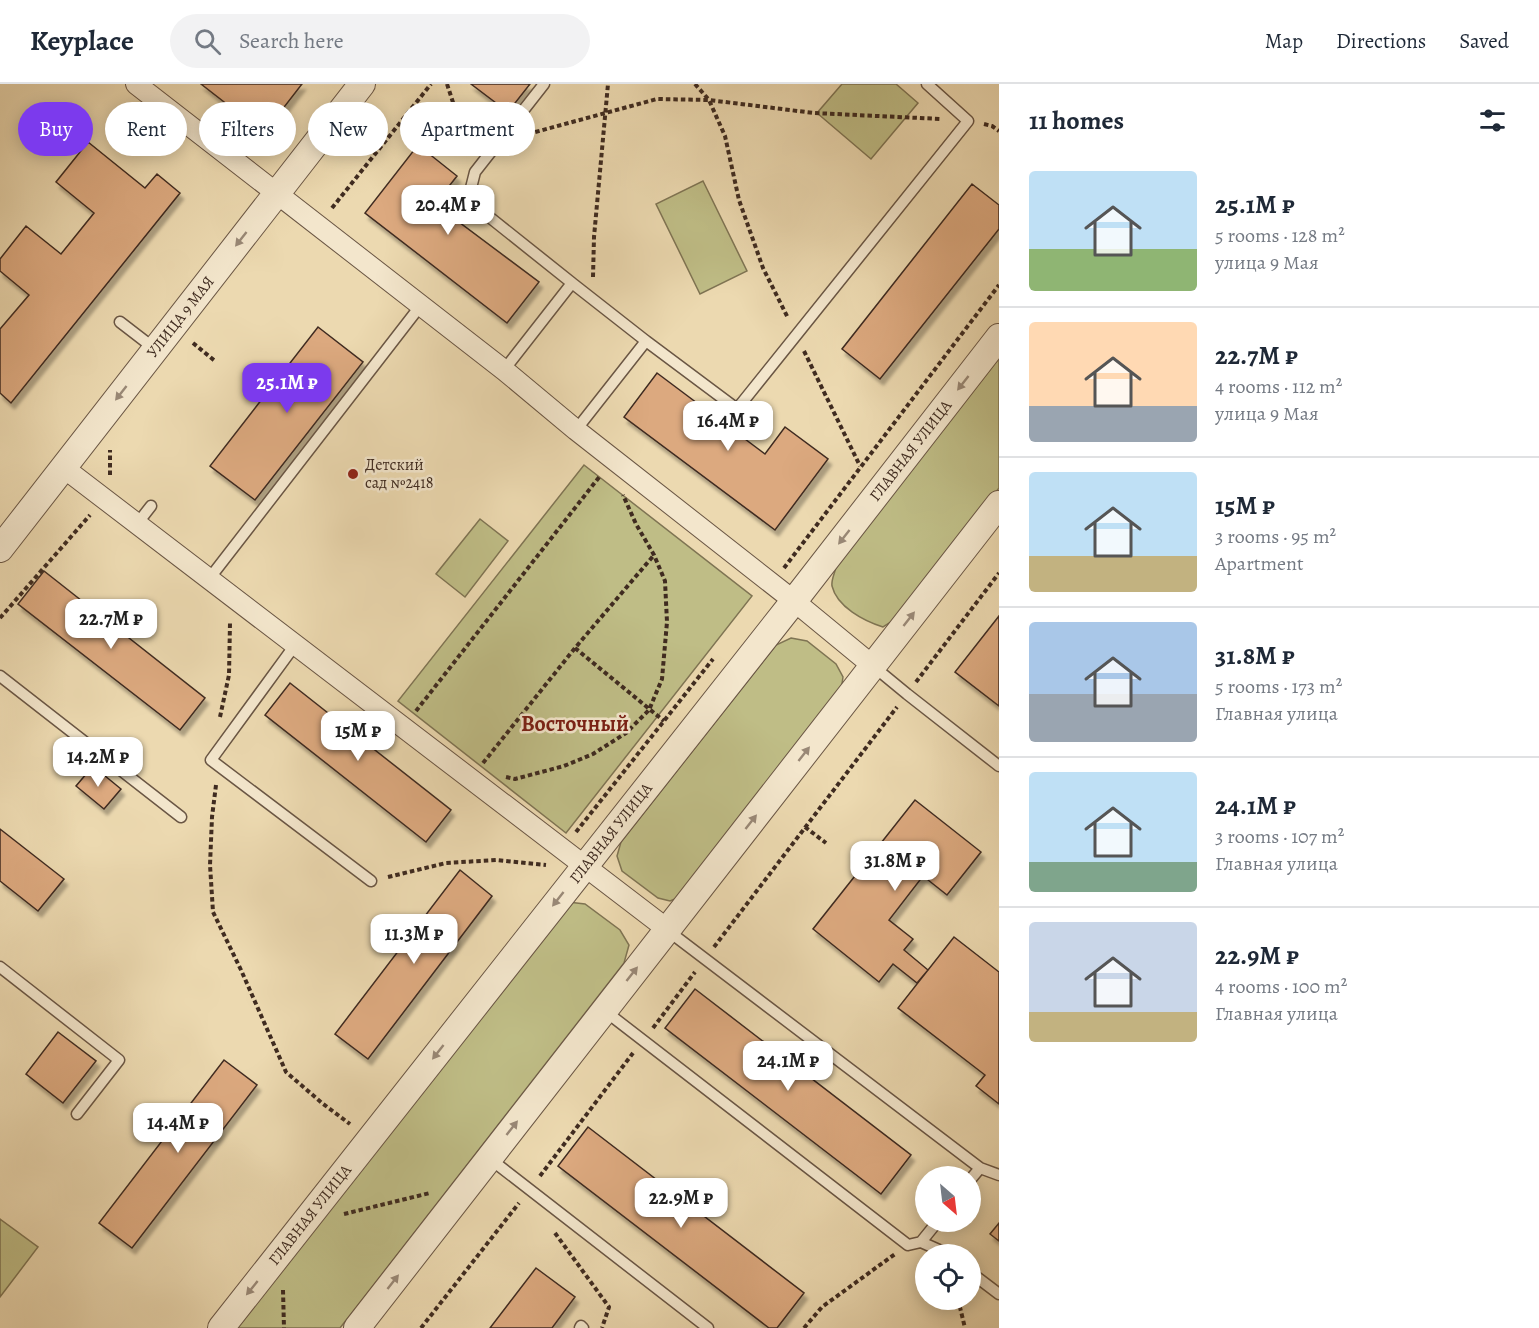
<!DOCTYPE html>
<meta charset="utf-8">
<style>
:root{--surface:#fff;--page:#f2f2f3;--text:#1f2937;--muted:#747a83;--line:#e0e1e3;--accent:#7c3aed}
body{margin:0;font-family:Alegreya,serif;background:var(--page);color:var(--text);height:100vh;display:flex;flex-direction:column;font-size:22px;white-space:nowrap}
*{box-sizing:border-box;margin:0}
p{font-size:20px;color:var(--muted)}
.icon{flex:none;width:33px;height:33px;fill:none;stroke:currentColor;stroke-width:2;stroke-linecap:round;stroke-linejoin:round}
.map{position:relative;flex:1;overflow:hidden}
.panel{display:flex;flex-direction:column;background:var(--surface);width:540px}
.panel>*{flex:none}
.banner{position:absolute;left:18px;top:18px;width:570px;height:54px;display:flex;gap:12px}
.needle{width:39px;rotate:152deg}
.fabs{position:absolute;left:915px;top:1082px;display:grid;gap:12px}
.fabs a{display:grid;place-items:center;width:66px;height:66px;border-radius:50%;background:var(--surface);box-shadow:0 3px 15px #0003;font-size:30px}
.price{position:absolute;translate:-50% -51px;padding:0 14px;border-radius:12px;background:#fff;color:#222;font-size:20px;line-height:39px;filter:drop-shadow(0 2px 3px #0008)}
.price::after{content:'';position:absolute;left:50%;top:36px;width:18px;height:14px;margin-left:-9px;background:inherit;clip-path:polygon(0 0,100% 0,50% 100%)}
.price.selected{background:var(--accent);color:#fff}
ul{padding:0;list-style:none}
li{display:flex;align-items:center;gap:18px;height:150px;padding:0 30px}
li+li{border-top:2px solid var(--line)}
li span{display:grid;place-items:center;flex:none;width:168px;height:120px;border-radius:6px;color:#555}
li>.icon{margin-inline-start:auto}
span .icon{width:72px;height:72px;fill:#fffc;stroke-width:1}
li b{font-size:26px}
h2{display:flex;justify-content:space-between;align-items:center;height:72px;padding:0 30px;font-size:26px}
.tag{padding:0 21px;border-radius:27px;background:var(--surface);box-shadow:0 3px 15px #0003;font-size:21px;line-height:54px}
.tag.selected{background:var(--accent);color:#fff}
header{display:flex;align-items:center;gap:36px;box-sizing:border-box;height:84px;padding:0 30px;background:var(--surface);border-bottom:2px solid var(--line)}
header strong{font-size:28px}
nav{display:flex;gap:33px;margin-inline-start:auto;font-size:21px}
.search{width:420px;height:54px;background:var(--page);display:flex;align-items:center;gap:15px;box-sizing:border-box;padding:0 21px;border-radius:33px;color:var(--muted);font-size:22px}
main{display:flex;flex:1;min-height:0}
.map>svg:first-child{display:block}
</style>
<header>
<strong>Keyplace</strong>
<div class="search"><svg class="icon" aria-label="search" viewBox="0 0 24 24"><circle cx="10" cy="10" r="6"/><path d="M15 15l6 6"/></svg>Search here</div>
<nav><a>Map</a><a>Directions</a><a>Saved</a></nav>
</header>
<main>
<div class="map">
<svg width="999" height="1244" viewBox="0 0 999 1244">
<defs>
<filter id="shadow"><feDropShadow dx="3.5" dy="6" stdDeviation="1.5" flood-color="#0004"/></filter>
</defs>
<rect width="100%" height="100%" fill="#ecd9b0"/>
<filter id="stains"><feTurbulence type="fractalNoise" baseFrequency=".00333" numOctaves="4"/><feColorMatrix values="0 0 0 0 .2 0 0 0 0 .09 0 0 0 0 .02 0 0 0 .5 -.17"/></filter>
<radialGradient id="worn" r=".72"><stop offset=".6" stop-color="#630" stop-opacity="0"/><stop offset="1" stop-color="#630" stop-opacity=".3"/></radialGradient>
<path fill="#bfbd86" stroke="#7f7453" stroke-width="1.5" d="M842,0H896L918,19L871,75L817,29Z
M703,97L747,187L700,210L656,120Z
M999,274V404L899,533L883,543C864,537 837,523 832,502C831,496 835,489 836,483Z
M584,381L752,512L566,749L398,617Z
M480,435L508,457L465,513L436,490Z
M791,554L807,557L836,580L843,593L840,613L685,811L670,817L658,814L622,787L617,772L621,758L776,561Z
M568,818L585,820L620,846L629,861L624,879L340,1244H231Z
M0,1135L38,1163L0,1213Z"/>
<path fill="#dca97f" stroke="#3f2b20" stroke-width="1.5" filter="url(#shadow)" d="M201,0H302L264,49Z
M471,0H530L508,28Z
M88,58L145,104L157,90L180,109L11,319L0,309V245L29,211L0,187V175L26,142L61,170L94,129L56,98Z
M418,61L457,92L435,120L539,198L507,239L365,129Z
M972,100L999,121V145L880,295L842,265Z
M318,243L363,278L255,416L210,382Z
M657,289L765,370L785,343L828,375L775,446L624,333Z
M44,487L205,614L180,646L18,520Z
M999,532V622L955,588Z
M290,599L451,726L426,758L265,631Z
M93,682L121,705L104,725L76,702Z
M915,716L981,768L947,811L923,792L889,836L913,855L904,866L928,886L917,899L893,880L879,898L813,845Z
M0,745L64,795L38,827L0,797Z
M460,786L492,812L368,975L335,950Z
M954,853L999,888V1020L976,1002L985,991L898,924Z
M695,905L911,1071L881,1110L665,944Z
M58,948L96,977L63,1019L26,990Z
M224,976L257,1001L132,1164L99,1139Z
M588,1043L804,1209L777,1244H769L558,1082Z
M999,1139V1157L990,1150Z
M536,1184L575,1213L552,1244H490Z"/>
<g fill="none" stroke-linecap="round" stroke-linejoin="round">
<g stroke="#6a5644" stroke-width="13">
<path id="service" d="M572,199L646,257L576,346
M120,238L155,265
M646,257L737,325L968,37L927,0
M504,286L572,199L483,128L470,108L475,88L544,0
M137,440L151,422
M209,495L421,221
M295,561L211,676L371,797
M873,582L907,610L999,682
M0,592L181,733
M667,846L980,1084L999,1091
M0,883L119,976L77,1030
M605,927L908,1161L921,1158L948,1170
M489,1074L708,1244
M970,1096L980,1084
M921,1158L938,1137
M970,1188L999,1210
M580,1244L581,1242L583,1244"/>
</g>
<g stroke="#6a5644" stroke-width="22">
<path id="minor" d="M136,0L504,286L576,346L794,517L873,582
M64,384L667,845"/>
</g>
<g stroke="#6a5644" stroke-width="28">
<g id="tertiary">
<path id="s1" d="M0,465L362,0"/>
<path id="s2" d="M221,1244L794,517L999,253"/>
<path d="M357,1244L999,420"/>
</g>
</g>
<path stroke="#3f2b20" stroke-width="4" stroke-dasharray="4.5 3" stroke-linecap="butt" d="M447,0L469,67
M695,0L709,16L725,52L739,116L763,184L788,234
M403,35L497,33
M984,40L992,42L999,47
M528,50L657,15L709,16L814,29L941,35
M332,124L431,0
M593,193L594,153L608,0
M193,259L215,277
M804,267L860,382
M110,391V366
M784,484L999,201
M0,534L90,431
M575,564L664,637
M916,598L999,489
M416,627L600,392
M220,633L229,591L230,539
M483,679L575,564L654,471
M506,693L515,695L564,682L593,670L626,649L649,626L662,595L667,538L665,497L654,471L636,440L623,411
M216,701L212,733L210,781L213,828L241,886L286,988L322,1019L350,1040
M805,743L826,759
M576,748L713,575
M388,793L446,779L496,776L546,781
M714,863L897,623
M653,944L695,888
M540,1092L633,969
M344,1130L430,1109
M555,1149L609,1223L602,1244
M283,1206L284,1244
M958,1215L965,1244
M421,1244L519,1119
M804,1244L822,1223L895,1170"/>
<use href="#service" stroke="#f3e6cc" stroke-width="10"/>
<use href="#minor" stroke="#f3e6cc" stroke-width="20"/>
<use href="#tertiary" stroke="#f3e6cc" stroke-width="26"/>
</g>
<defs><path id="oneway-solid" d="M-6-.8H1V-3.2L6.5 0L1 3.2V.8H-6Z" transform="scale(1.5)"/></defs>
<g fill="#998876">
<use href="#oneway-solid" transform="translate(241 155) rotate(128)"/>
<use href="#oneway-solid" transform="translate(963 299) rotate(128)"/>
<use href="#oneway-solid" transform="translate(121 309) rotate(128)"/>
<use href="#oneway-solid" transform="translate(844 453) rotate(128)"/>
<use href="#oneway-solid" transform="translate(909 535) rotate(-52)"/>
<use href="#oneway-solid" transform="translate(804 670) rotate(-52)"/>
<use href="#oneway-solid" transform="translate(751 738) rotate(-52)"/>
<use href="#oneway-solid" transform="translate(558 815) rotate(128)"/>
<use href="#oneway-solid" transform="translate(632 890) rotate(-52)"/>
<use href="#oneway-solid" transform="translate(438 968) rotate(128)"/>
<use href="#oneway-solid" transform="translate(512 1044) rotate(-52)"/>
<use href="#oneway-solid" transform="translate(393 1198) rotate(-52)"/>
<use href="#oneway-solid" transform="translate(252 1204) rotate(129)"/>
</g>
<circle fill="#8f2418" stroke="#f3e6cc" stroke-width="2" cx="353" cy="390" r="6"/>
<g text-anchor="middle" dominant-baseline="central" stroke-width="5" stroke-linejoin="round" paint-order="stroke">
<g font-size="16" fill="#3f2b20" stroke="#f3e6cc">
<text stroke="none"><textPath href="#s1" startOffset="294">УЛИЦА 9 МАЯ</textPath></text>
<text stroke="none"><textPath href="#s2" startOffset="1116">ГЛАВНАЯ УЛИЦА</textPath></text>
<text stroke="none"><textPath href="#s2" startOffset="630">ГЛАВНАЯ УЛИЦА</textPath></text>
<text stroke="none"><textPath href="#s2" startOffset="144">ГЛАВНАЯ УЛИЦА</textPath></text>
</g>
<g font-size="16" fill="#3f2b20" stroke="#f3e6cc" text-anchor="start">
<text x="365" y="381">Детский<tspan x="365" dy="18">сад №2418</tspan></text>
</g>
<g font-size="22" font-weight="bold" fill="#7a1f14" stroke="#f3e6cc">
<text x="575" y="640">Восточный</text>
</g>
</g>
<rect width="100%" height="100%" filter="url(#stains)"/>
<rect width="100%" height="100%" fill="url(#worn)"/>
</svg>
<div class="fabs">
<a><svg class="needle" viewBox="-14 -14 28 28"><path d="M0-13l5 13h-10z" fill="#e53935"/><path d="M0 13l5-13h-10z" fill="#747a83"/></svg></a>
<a><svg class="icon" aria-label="locate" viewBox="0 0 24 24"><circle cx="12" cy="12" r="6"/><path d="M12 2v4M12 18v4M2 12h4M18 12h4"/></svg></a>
</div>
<b class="price" style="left:448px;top:152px">20.4M ₽</b>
<b class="price selected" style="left:287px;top:330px">25.1M ₽</b>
<b class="price" style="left:728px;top:368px">16.4M ₽</b>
<b class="price" style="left:111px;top:566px">22.7M ₽</b>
<b class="price" style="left:358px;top:678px">15M ₽</b>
<b class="price" style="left:98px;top:704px">14.2M ₽</b>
<b class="price" style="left:895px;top:808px">31.8M ₽</b>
<b class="price" style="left:414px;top:881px">11.3M ₽</b>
<b class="price" style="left:788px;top:1008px">24.1M ₽</b>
<b class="price" style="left:178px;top:1070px">14.4M ₽</b>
<b class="price" style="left:681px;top:1145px">22.9M ₽</b>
<div class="banner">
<a class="tag selected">Buy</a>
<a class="tag">Rent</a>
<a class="tag">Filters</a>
<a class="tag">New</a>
<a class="tag">Apartment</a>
</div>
</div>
<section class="panel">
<h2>11 homes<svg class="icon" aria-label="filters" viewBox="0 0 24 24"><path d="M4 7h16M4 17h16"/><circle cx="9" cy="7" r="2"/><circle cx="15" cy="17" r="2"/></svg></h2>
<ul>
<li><span style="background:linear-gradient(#bfe0f5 65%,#8fb573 0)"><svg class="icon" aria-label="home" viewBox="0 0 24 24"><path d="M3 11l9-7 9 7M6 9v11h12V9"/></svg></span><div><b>25.1M ₽</b><p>5 rooms · 128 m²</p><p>улица 9 Мая</p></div></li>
<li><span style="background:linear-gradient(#ffd9b3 70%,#9aa5b1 0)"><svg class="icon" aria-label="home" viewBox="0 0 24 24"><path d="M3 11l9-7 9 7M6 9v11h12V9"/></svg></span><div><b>22.7M ₽</b><p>4 rooms · 112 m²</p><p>улица 9 Мая</p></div></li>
<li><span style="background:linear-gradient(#bfe0f5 70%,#c2b280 0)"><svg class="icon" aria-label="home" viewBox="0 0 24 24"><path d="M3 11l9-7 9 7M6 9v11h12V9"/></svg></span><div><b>15M ₽</b><p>3 rooms · 95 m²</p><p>Apartment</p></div></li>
<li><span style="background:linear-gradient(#a9c7e8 60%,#9aa5b1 0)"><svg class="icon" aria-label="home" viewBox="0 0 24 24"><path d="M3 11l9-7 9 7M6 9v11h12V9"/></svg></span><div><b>31.8M ₽</b><p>5 rooms · 173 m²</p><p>Главная улица</p></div></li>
<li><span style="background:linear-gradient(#bfe0f5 75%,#7fa58c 0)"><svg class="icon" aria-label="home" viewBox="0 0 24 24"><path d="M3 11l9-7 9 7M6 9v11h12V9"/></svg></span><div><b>24.1M ₽</b><p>3 rooms · 107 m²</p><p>Главная улица</p></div></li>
<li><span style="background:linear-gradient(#c9d6e8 75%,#c2b280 0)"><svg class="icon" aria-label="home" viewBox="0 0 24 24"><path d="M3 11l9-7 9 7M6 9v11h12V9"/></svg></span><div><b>22.9M ₽</b><p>4 rooms · 100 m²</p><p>Главная улица</p></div></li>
</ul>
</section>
</main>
